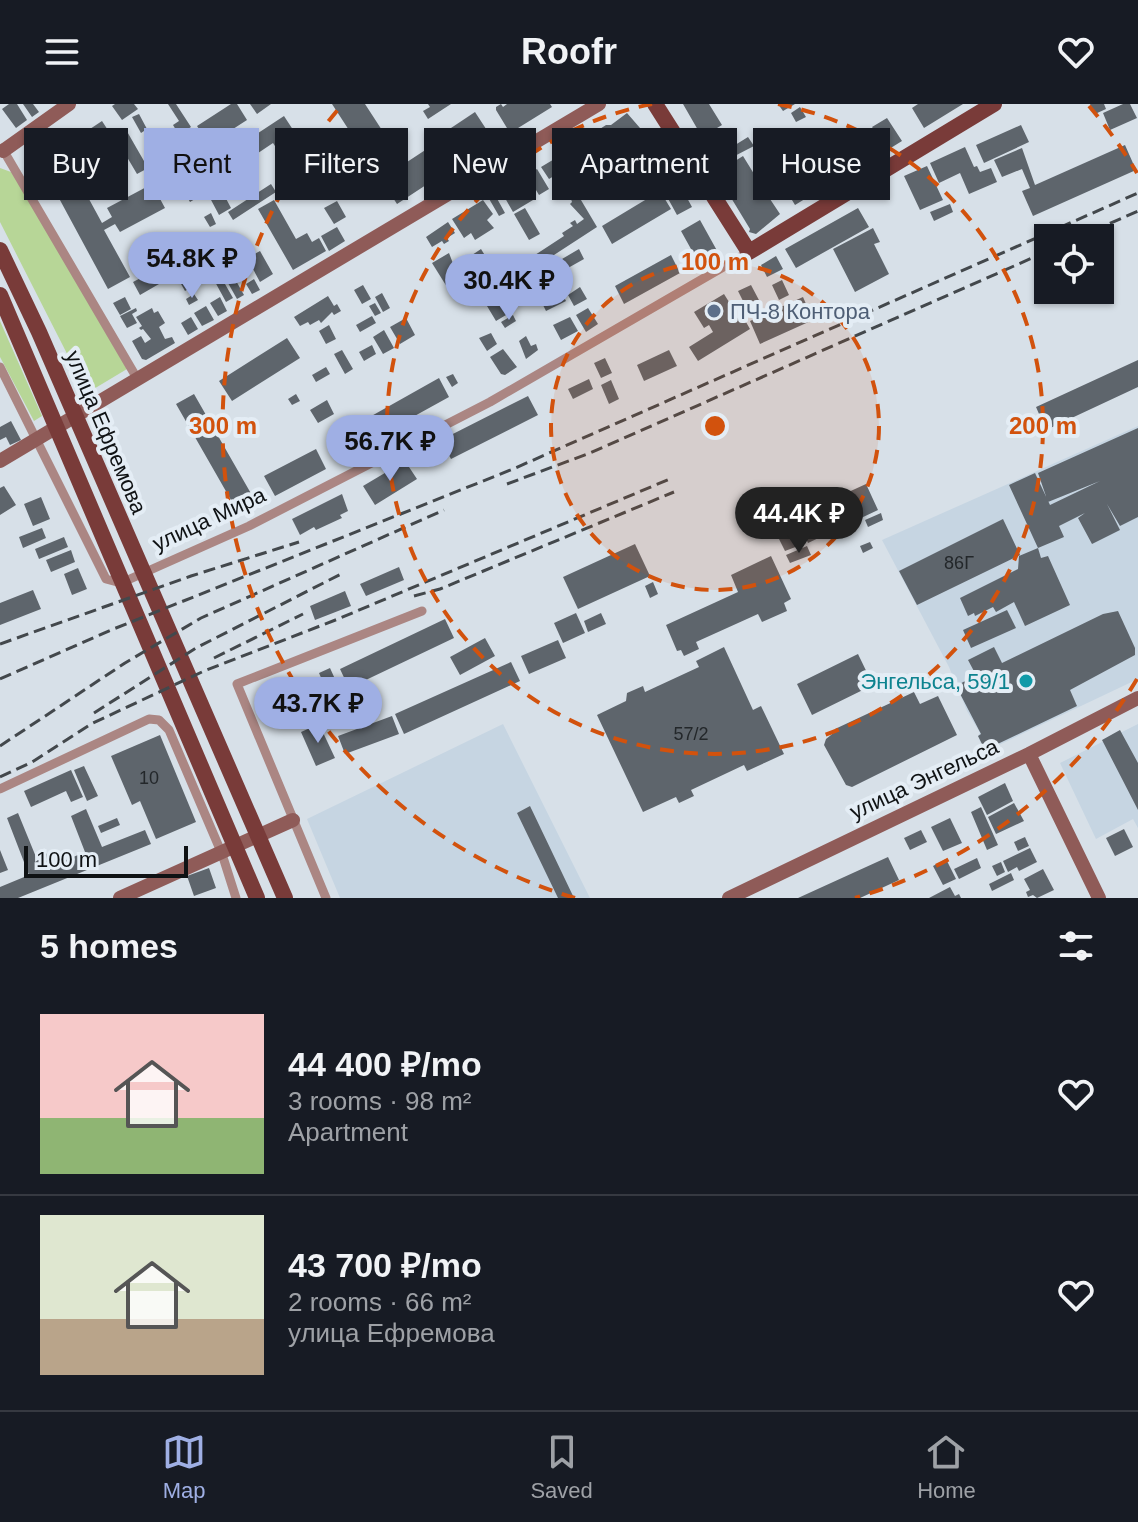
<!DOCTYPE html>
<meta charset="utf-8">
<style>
:root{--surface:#171b24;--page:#20242c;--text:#f1f3f6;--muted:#9ea1a6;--line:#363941;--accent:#9fafe4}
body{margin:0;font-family:Arial,sans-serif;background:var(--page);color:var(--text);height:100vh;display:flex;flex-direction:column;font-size:30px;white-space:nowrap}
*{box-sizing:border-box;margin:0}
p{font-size:26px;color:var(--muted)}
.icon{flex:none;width:44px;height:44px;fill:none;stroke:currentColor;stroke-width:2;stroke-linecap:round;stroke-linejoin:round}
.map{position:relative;height:794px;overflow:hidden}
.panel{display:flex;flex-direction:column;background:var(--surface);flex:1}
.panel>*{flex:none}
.banner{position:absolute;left:24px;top:24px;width:1090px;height:72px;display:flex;gap:16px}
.controls{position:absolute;left:1034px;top:120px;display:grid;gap:16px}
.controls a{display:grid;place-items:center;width:80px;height:80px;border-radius:0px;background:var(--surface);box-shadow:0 2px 6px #0004;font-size:40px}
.scale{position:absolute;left:24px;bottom:20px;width:164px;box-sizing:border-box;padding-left:8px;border:4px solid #0f1214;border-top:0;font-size:22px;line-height:28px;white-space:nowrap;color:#0f1214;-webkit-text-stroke:6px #e4edf5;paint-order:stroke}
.price{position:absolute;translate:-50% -68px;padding:0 18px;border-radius:28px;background:var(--accent);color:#111;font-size:26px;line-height:52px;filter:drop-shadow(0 2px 4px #0008)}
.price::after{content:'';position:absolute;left:50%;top:48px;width:24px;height:18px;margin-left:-12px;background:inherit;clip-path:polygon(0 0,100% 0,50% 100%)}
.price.on{background:#222;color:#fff}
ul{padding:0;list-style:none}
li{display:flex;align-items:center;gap:24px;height:200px;padding:0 40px}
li+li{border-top:2px solid var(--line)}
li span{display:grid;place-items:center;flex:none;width:224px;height:160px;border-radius:0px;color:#555}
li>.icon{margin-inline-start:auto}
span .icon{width:96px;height:96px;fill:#fffc;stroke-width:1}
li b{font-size:34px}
h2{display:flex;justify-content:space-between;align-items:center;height:96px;padding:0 40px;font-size:34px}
.chip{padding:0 28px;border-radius:0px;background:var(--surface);box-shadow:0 2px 6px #0004;font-size:28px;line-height:72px}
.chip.on{background:var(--accent);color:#111}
header{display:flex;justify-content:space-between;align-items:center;height:104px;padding:0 40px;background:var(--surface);font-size:36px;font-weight:700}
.tabs{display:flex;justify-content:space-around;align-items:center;height:112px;border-top:2px solid var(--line);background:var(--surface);font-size:22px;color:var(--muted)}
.tabs a{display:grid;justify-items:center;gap:4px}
.tabs .on{color:var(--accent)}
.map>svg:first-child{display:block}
</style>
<header><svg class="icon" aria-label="menu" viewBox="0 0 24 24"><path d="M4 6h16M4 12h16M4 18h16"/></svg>Roofr<svg class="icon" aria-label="heart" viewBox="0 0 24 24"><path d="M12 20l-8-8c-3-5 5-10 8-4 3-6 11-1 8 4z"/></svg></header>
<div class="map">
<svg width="1138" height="794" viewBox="0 0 1138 794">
<rect width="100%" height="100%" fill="#d7e0e8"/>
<path fill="#c6d5e2" d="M1138,322V575L984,648L978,632L980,629L967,607L949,563L882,436Z
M503,620L590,794H340L307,715Z
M1138,620V724L1133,715L1096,735L1060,659Z"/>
<path fill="#b7d697" d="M0,64L11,68L15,73L127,265L87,289L0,118Z
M0,217L42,312L34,317L0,253Z"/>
<path fill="#5e656c" d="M9,0H17L27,16L16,24L2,5Z
M23,0H33L39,8L32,13Z
M115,0H134L138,5L122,16L112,2Z
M168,0H176L191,23L179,31L173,21L179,17Z
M231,0H237L247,16L219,34L224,41L214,48L197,22Z
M250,0H271L257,10Z
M332,0H365L404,60L439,37L455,62L397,100Z
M428,0H451L428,15L423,7L430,3Z
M501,0L503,3L507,0H550L552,3L510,29L496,6V3Z
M683,0H709L722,21L702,33Z
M778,0H795L783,7Z
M918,0H963L924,24L912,4Z
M1090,0H1104L1106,5L1095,10Z
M1123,0H1130L1137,14L1110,26L1103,9Z
M800,3L806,13L796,18L791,9Z
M475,8L490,31L457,53L442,30Z
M627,9L640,24L639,29L627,34L637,45L604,64L586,34L606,21H611Z
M139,10L147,25L141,29L132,13Z
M284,12L316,61L296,74L273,39L246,57L237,43Z
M887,14L902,37L826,84L812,61L827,52L830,56L875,27L872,23Z
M102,17L115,37L103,45L90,25Z
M1021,21L1029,38L984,59L976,41Z
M125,24L148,64L137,70L114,31Z
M80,26L88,39L76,46L68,33Z
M198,29L203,38L191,44L186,35Z
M748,33L754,42L723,58L719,51Z
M1125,41L1136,66L1033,112L1022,87L1030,84L1022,65L1002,73L994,56L1022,44L1035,81Z
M201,43L215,67L206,72L192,48Z
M573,43L587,65L577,71L564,49Z
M965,43L974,63L977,62L980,68L991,64L997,78L969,90L960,69L939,79L930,59Z
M222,44L240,76L233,80L215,48Z
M181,47L186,56L181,59L176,50Z
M561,51L569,63L549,75L541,63Z
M743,52L759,78L765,75L768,78L757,85L765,81L767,85L764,86L780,110L756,130L749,128L750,125L716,69Z
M669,61L692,103L677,111L654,69Z
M927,62L943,96L920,106L904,72Z
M537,65L549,85L539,91L527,71Z
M799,65L813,90L795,101L780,76Z
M77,73L102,119L112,113L107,104L152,80L165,104L120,128L115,120L104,126L130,173L108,185L54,85Z
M521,75L533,96L513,108L501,87Z
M191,77L200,92L190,98L181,82Z
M271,80L276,88L233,116L228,108Z
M222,87L231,104L219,111L210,94Z
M660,87L671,105L612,140L602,122Z
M494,89L505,109L499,112L488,93Z
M578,91L597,123L514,177L509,168L564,132L562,129L573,122L570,119L575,116L577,120L584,115L570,100L572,98L571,95Z
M274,96L296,135L307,129L312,138L319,134L326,147L293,166L258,105Z
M483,96L493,110L487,116L494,124L475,136L471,129L464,134L452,115Z
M337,97L346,113L334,120L324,104Z
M950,100L953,108L934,117L930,108Z
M525,104L540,130L529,136L514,110Z
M858,104L869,123L796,164L785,145Z
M211,109L216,120L210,123L204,113Z
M700,116L720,152L701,163L681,127Z
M448,118L455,129L447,134L449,137L444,140L442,137L432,143L426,133Z
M337,123L345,137L329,147L321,132Z
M873,124L880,138L874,140L889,170L855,188L833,145Z
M204,130L212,142L202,148L194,135Z
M481,145L489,158L480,164L472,151Z
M579,145L584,155L568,164L562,155Z
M260,147L273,170L260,178L247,154Z
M449,149L454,162L456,161L461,168L466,165L469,170L447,183L432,159Z
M240,151L250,168L240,174L230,157Z
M671,151L680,169L624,200L615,182Z
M776,152L783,165L767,173L761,161Z
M495,158L500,167L479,180L473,171Z
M184,167L193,182L185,187L176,171Z
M152,168L159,180L140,191L133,178Z
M221,173L233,194L226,198L214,176Z
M467,173L475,186L461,196L452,183Z
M235,175L244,191L237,195L228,179Z
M254,175L260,186L252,190L246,180Z
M782,176L789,191L779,196L772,181Z
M556,179L566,197L546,207L537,189Z
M363,181L371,195L362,200L354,186Z
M751,181L760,198L747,205L738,187Z
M580,183L587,195L574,202L568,191Z
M382,189L390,204L383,208L375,193Z
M194,190L198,196L189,201L186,195Z
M724,190L734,206L728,210L733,217L742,211L750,225L698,257L689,243L713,228L709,221L704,224L694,208Z
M328,192L334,202L337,200L341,207L334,211L332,208L321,219L319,216L310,221L308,218L300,222L294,213Z
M125,193L131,205L120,211L113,199Z
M220,193L227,207L218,212L210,199Z
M803,193L813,216L760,240L750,217Z
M497,196L506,211L496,217L487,202Z
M375,199L381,209L375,212L369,202Z
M206,202L214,216L202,222L194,209Z
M136,204L137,207L132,210L137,219L127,224L120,212Z
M152,204L154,209L158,207L165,219L159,223L165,235L172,233L175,239L146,256L142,255L132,237L141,232L145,239L151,235L143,225L141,226L139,224L142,222L136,213Z
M588,204L598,220L586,228L576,211Z
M513,211L516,217L505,224L501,218Z
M372,212L376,219L360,228L356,221Z
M191,213L198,225L188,231L181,219Z
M570,213L578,227L561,236L553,221Z
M406,214L415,231L400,240L390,223Z
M329,221L336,235L326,240L319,227Z
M384,226L394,244L383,250L373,233Z
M491,229L497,240L487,247L479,234Z
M526,232L531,242L536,240L538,246L526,255L519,237Z
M287,234L300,254L232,297L219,277Z
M372,241L376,250L364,257L359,248Z
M503,245L517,263L505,271L501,270L490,253Z
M342,246L353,265L345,270L334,250Z
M669,246L677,262L644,277L637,261Z
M605,254L612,269L601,274L594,259Z
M1138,256V283L1046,326L1036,303Z
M326,263L330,270L316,278L312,271Z
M453,270L458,279L452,283L446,273Z
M439,274L449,293L353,346L343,328Z
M589,275L593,285L573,295L568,285Z
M611,276L619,295L609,300L601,281Z
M194,290L257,400L239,410L176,300Z
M296,290L300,297L292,301L288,295Z
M528,292L538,311L451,355L441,336Z
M327,296L334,310L318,319L310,306Z
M11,317L21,336L10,341L6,333L0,336V323Z
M1138,324V413L1120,422L1107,400L1120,426L1092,440L1078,414L1085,409L1059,422L1064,433L1038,444L1009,381L1035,369L1050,401L1100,377L1048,398L1038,369Z
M316,345L326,365L275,392L264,372Z
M405,357L417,375L375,401L363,382Z
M866,380L878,406L808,439L796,412Z
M4,382L16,401L0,411V384Z
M342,390L348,407L340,411L342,414L316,426L314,423L300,431L292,415Z
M41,393L50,415L33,422L24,400Z
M881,409L883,416L868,423L865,416Z
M794,414L806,439L785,447L773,423Z
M1003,415L1020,451L917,501L899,467Z
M42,424L46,434L23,444L19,433Z
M64,433L68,443L39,455L35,445Z
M870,438L873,444L863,449L860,442Z
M635,440L650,472L578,505L563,473Z
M807,442L811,451L790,459L786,451Z
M1038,444L1041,454L1048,452L1070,501L1025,522L1014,498L996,508L993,503L975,512L974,509L968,512L960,494L1018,465L1019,452Z
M71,446L75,458L51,468L46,456Z
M771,452L791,495L784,499L787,507L762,518L758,510L696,538L699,545L684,552L681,546L677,547L666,521L738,488L731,471Z
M399,463L404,476L366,492L360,480Z
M78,464L87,485L72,491L64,470Z
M653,478L658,490L650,494L645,482Z
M33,486L41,505L0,521V499Z
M345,487L351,502L315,516L310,502Z
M1007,506L1016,524L971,544L963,526Z
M1118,507L1135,544V551L1070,586L1077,602L985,646L978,632L981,630L956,582L976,571L968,556L994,543L1002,559L1103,510Z
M576,509L585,529L563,539L554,519Z
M601,509L606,520L588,528L584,517Z
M445,515L454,534L349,584L340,565Z
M485,534L495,552L460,571L450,553Z
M558,536L566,554L529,570L521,552Z
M724,543L753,606L761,602L784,650L747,667L744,661L691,686L694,692L679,699L676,693L643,708L597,611L626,597L627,589L643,582L645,588L699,563L696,557Z
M858,550L873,581L812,611L797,580Z
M511,558L520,577L404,630L395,610Z
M330,564L354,617L342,622L319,569Z
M914,588L920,600L938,592L957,631L852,683L846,681L824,641L826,635L836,627L835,625Z
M392,612L399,630L345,650L338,632Z
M319,620L335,654L316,662L301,628Z
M1120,626L1138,659V706L1102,636Z
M160,631L196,718L156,735L140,697L132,701L111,652Z
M84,662L98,692L87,697L74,666Z
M71,666L83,693L71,698L66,687L31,703L24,687Z
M1005,679L1013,697L987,711L978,693Z
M1014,699L1024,717L996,730L988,713Z
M530,702L574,794H558L517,709Z
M981,703L998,741L987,746L971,708Z
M86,705L102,743L145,726L151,740L18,794H0V783L29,771L7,714L18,709L36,753L46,749L52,762L85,748L71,712Z
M117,714L120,721L101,729L98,722Z
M950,714L962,739L943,747L931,723Z
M1124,725L1133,743L1115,752L1106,734Z
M921,726L927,738L910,746L904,734Z
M1025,733L1029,742L1018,747L1014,738Z
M1030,744L1037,758L1019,767L1017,763L1008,768L1003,757Z
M0,746L8,766L0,769Z
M888,753L899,776L860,794H798Z
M977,754L981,764L959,775L954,765Z
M946,755L956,775L943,781L933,762Z
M1001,758L1005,768L997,772L992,762Z
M209,764L216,784L194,792L187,772Z
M1043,765L1054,786L1037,794L1033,791L1028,793L1026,788L1030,786L1024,775Z
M1011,769L1014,776L992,787L989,780Z
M950,783L955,792L959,790L961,794H929Z"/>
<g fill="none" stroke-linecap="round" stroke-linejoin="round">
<path stroke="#ab8683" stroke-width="9" d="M2,44L138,276
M0,263L106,475L121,479L249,422L490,298L749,148
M0,685L149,615L159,616L169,626L222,750L236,794
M326,794L237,580L422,507"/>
<path stroke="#8f5b58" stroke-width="14" d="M3,47L69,0
M0,357L599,0
M1029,650L1099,794
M120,794L293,716
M729,794L1029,650L1138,594"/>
<path stroke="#793b39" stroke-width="16" d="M655,0L749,148L994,0
M0,146L39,228L285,794
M0,191L257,794"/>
<path stroke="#43484c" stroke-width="3" stroke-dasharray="12 6" stroke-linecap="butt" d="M1077,134L1138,107
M507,380L590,349L1048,147
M414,492L440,485L674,388
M0,540L191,472L299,438
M214,554L303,510
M0,575L111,526L513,365L1138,89
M94,609L196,544L341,470
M0,642L125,559L201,514L444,406
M0,673L32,658L91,620L204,567L338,515L672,374"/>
</g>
<circle cx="715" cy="322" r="164" fill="#d2520d" fill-opacity=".12"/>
<g fill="none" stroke="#d2520d" stroke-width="4" stroke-dasharray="14 10">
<circle cx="715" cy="322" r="164"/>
<path d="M778 0A328 328 0 1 1 652 0"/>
<path d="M1137 575A492 492 0 0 1 855 794M575 794A492 492 0 0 1 341 2M1089 2A492 492 0 0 1 1137 69"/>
</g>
<circle fill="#5c6f8a" stroke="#e4edf5" stroke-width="3" cx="714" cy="207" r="8"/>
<circle fill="#0f9aa8" stroke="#e4edf5" stroke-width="3" cx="1026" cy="577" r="8"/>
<g text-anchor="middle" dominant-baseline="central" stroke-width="8" stroke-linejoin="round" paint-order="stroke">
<g font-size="18" fill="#23272a">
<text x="959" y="459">86Г</text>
<text x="691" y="630">57/2</text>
<text x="149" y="674">10</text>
</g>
<g font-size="22" fill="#4e5e75" stroke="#e4edf5" text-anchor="start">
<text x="730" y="207">ПЧ-8 Контора</text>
</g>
<g font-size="22" fill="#0f1214" stroke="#e4edf5">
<text transform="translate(106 328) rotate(67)">улица Ефремова</text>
<text transform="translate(209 415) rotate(-25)">улица Мира</text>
<text transform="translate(924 675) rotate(-25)">улица Энгельса</text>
</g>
<g font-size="22" fill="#0d838f" stroke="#e4edf5" text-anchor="end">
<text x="1010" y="577">Энгельса, 59/1</text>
</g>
</g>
<circle cx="715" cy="322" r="12" fill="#d2520d" stroke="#e4edf5" stroke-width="4"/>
<g font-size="24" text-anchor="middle" font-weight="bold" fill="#d2520d" stroke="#e4edf5" stroke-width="8" stroke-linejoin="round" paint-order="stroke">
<text x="715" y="166">100 m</text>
<text x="1043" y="330">200 m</text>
<text x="223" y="330">300 m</text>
</g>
</svg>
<div class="controls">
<a><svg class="icon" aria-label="locate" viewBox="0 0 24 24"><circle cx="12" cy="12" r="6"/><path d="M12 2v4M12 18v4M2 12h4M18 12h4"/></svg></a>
</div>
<div class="scale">100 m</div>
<b class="price" style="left:192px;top:196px">54.8K ₽</b>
<b class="price" style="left:509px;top:218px">30.4K ₽</b>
<b class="price" style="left:390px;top:379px">56.7K ₽</b>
<b class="price on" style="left:799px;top:451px">44.4K ₽</b>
<b class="price" style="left:318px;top:641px">43.7K ₽</b>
<div class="banner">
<a class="chip">Buy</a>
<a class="chip on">Rent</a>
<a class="chip">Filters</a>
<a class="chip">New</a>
<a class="chip">Apartment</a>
<a class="chip">House</a>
</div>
</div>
<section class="panel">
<h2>5 homes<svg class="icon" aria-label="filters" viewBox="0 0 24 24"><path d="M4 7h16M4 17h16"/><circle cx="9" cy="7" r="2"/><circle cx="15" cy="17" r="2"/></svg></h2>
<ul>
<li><span style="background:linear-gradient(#f6c9c9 65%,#8fb573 0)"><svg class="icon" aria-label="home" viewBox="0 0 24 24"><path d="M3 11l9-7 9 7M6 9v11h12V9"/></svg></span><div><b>44 400 ₽/mo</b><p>3 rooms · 98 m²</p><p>Apartment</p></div><svg class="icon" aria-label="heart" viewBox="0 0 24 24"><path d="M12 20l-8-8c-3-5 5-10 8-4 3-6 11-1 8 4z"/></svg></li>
<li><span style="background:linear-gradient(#dfe7d0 65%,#b9a48a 0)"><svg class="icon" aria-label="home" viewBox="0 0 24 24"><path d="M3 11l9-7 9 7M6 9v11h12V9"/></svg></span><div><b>43 700 ₽/mo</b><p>2 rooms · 66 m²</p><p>улица Ефремова</p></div><svg class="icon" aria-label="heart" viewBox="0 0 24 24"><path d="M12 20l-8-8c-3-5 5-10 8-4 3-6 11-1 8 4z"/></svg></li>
</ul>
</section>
<nav class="tabs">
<a class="on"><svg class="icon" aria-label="map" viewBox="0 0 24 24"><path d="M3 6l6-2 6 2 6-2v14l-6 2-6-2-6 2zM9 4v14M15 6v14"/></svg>Map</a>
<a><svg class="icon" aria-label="saved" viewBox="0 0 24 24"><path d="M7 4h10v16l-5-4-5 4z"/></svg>Saved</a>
<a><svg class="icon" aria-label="home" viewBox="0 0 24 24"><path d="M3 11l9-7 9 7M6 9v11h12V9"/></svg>Home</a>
</nav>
